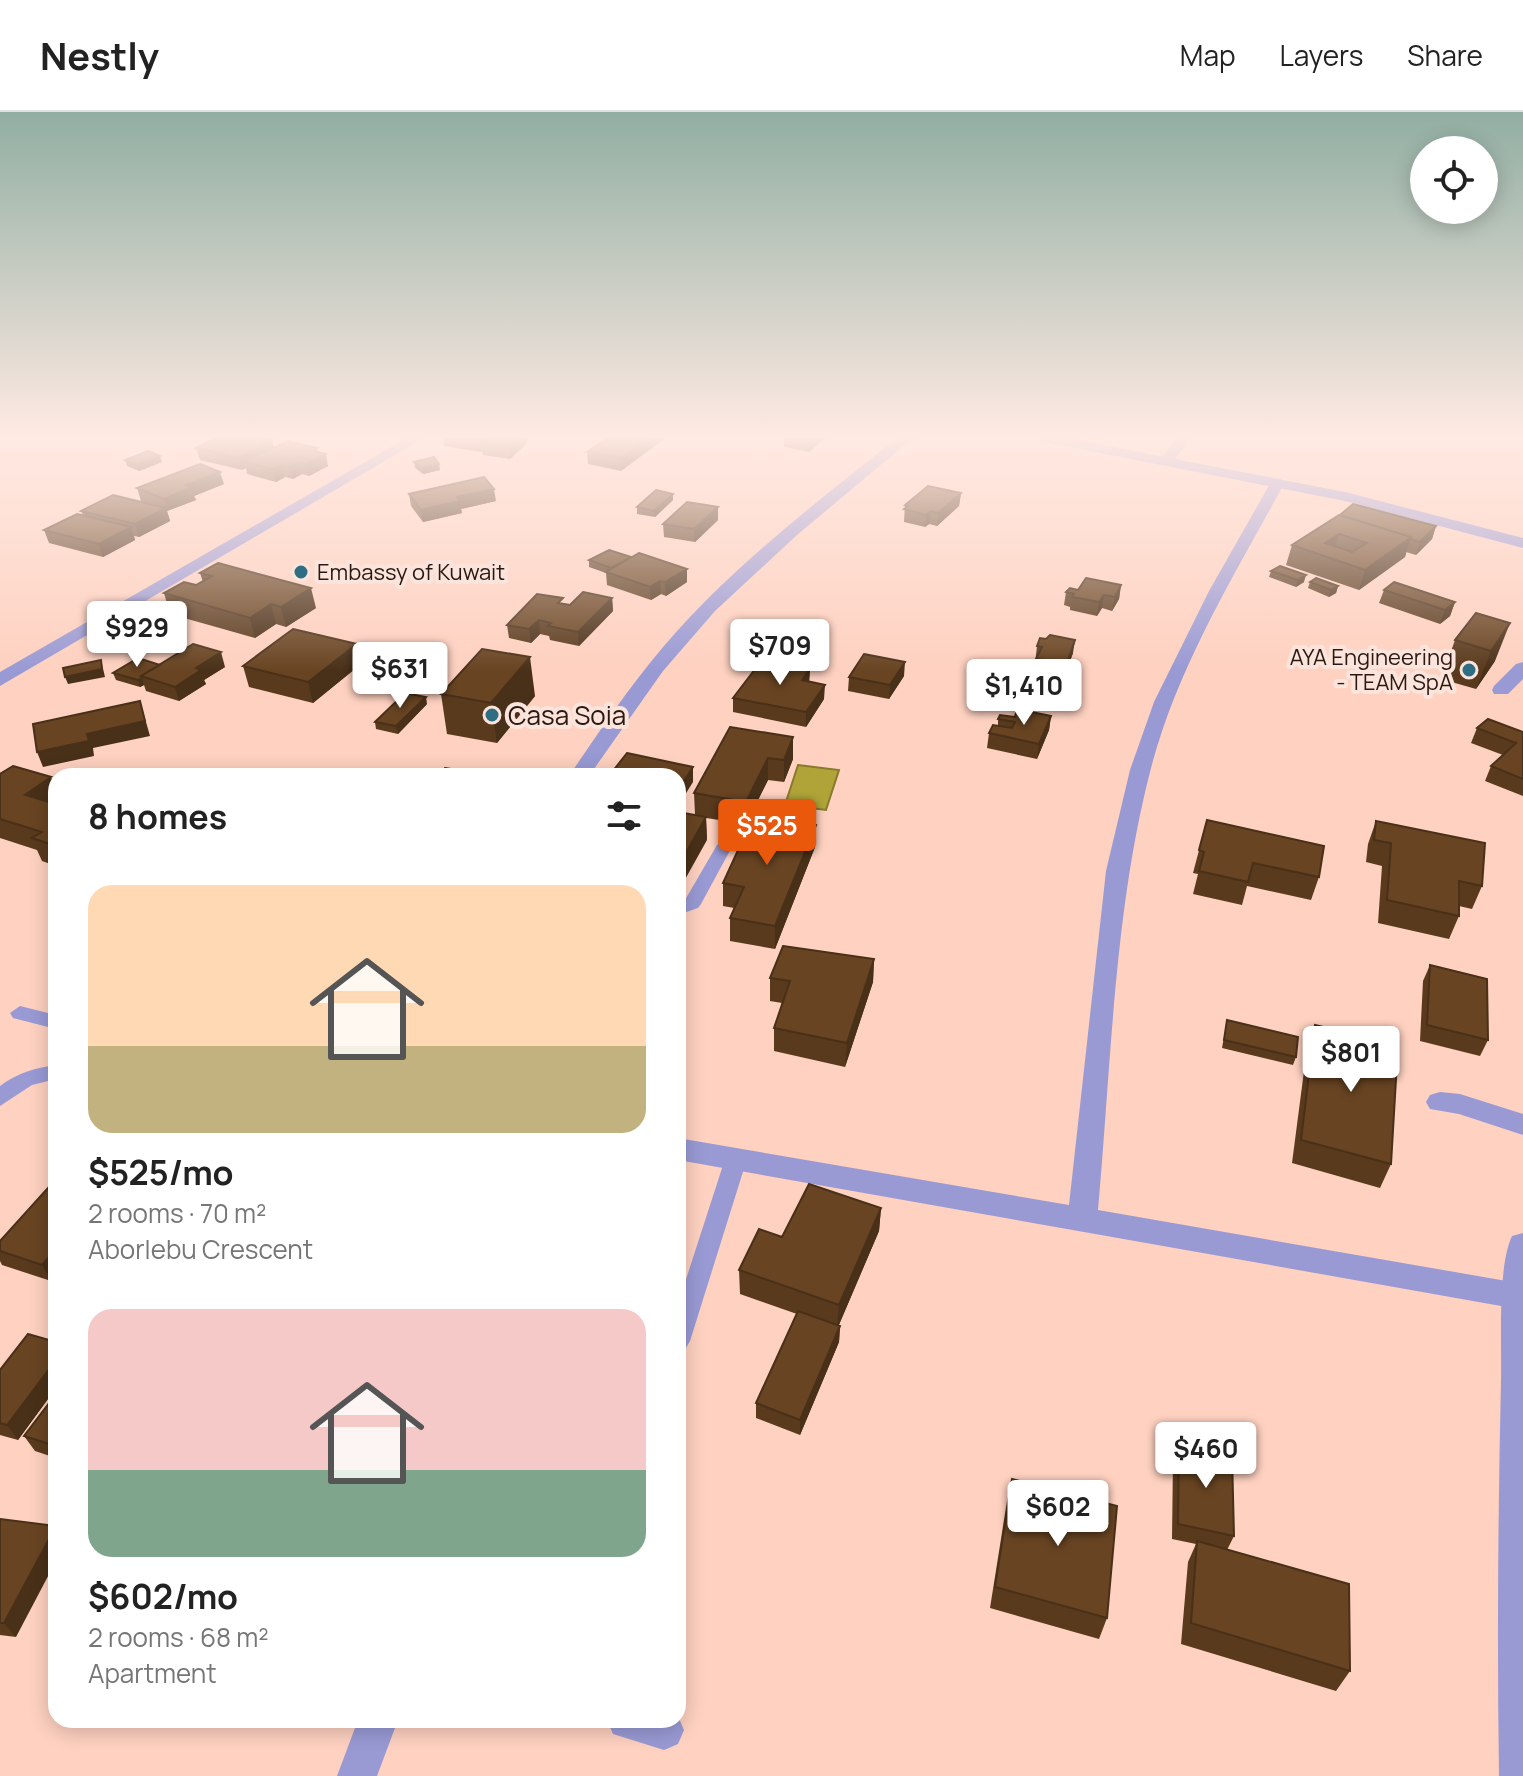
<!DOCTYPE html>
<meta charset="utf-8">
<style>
:root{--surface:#fff;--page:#f2f2f2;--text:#222;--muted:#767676;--line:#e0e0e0;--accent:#ea580c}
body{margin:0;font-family:Manrope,sans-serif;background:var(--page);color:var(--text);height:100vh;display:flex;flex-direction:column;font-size:30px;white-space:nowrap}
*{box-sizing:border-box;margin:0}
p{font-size:26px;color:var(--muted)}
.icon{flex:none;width:44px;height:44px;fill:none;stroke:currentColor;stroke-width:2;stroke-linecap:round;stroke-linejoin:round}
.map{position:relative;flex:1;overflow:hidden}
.side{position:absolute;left:48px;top:656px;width:638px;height:960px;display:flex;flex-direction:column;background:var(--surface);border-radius:24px;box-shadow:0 4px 20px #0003}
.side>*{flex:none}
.tools{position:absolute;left:1410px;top:24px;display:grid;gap:16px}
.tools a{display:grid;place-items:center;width:88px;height:88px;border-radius:50%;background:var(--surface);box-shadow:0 4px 20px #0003;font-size:40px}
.price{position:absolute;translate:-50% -68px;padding:0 18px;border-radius:8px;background:#fff;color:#222;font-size:26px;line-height:52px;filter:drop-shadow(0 2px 4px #0008)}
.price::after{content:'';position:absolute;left:50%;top:48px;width:24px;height:18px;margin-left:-12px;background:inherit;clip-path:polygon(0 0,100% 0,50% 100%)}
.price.active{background:var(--accent);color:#fff}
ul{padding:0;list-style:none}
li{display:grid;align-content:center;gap:16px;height:424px;padding:0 40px}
li span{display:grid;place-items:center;height:248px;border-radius:24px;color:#555}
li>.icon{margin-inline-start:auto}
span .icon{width:144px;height:144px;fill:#fffc;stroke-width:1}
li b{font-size:34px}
h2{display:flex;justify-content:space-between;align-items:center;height:96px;padding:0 40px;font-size:34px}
header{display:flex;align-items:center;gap:48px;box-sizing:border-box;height:112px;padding:0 40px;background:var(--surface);border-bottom:2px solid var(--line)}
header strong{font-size:38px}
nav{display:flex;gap:44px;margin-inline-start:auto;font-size:28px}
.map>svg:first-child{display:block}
</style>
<header>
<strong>Nestly</strong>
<nav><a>Map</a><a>Layers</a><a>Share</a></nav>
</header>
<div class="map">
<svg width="1523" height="1664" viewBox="0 0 1523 1664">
<rect width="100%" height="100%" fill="#fed1c0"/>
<path fill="#b0a438" stroke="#887a2c" stroke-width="2" d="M798,653L839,658L826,698L785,693Z"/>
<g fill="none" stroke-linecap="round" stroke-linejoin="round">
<path fill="#999ad4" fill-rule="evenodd" d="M725,728L733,733L701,792L698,796L678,803V791L685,788L717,733Z
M20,894L56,903V917L13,906L10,901Z
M56,953V967L32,973L0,994V974C17,961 35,956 56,953Z
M736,1039L744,1041L747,1047L690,1229L686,1236L678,1239V1192L725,1047L728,1041Z"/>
<path fill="#999ad4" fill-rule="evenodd" d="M407,326H424L0,574V560Z
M897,326H913L797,423L715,499L663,559L589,664H569C603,614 637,563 678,518C743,446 822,386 897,326Z
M1177,326H1191L1171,352H1161L1159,349Z
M1278,366L1285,370C1235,462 1176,557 1150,660C1114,799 1111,955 1098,1098L1518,1171L1523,1173V1195L1518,1197L678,1048V1026L1069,1093L1106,759L1130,658L1154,590L1209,479L1271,370Z
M1523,550V567L1508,582H1494L1492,578L1494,574L1516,552Z
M1440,980L1460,982L1523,1002V1023L1459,1002L1430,997L1426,990L1430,983Z
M678,1604L684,1618L678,1632L664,1638L613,1622L607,1608H678Z
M358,1608H398L377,1664H337Z"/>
<path fill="#999ad4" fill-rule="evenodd" d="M1037,326H1067L1345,380L1523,426V436L1345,389L1044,330Z
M1523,1121V1664H1499C1497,1532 1498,1401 1501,1269C1502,1232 1497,1156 1512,1124Z"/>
</g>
<path fill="#593a1d" d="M443,326H527V331L510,347L483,343L482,339L481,340L444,334Z
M608,326H664V327L621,359L588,352L587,340Z
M784,326H825L809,340L784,335Z
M196,336H274L318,340L328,354L309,364L302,362L293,367L285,365L276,370L247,362L246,356L242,358L200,348Z
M125,348L162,350L139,359L127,354Z
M414,350L440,358L423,362L415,356Z
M224,372L194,384L196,388L167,399L170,409L139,425L134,424L135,428L103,445L49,431L44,418L83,403L81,399L150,392L141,389L137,376Z
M961,381L959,394L937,414L929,412L925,415L904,410L905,393Z
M409,382L496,389L461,397L462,401L423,410L411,394Z
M673,382V388L655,405L637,402V395Z
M718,395V408L695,430L664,425L663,412Z
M1339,403L1436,414L1432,427L1416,443L1406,440L1405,445L1359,478L1286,453L1292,433Z
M631,445L687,457V470L666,484L661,482L651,488L607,473L606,461L589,455V448Z
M1271,459L1304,470L1296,475L1269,465Z
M200,461L316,496L286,515L276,512L255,526L170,502L164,481L196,473L203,470Z
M1310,470L1338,474L1336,481L1329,485L1308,476Z
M1121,473L1119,487L1112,499L1102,496L1097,504L1070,498V495L1064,493L1066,480Z
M1384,478L1455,490L1450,504L1440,512L1379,491Z
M612,486L613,499L579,534L550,528L549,524L540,522L531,531L509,526L507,513L564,492L570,493Z
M1476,501L1495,549L1476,577L1441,567L1455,528Z
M357,532L361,552L313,591L249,575L243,554Z
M1037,534L1073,541L1064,565L1034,561Z
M160,553L225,555L204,568L206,572L179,589L146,579L144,573L140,575L116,568L113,561Z
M810,557L809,570L824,587L806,615L733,600V586Z
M904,564L889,587L848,579L849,565Z
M441,582L535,584L497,631L447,622Z
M427,592L398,622L376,617L375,610Z
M1051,604L1049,618L1037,647L987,636L989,621L998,614V607L1015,605Z
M1477,616L1523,620V684L1485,669L1491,654L1503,643L1471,631Z
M793,625V647L784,670L768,668L746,712L706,706L707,728L695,703L694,681Z
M0,662L56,692V754L42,749L37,738L0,726Z
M1207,708L1319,765L1311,788L1247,774L1242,793L1193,782L1198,762L1193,761Z
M1376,709L1482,774L1472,797L1459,794V804L1449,827L1378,811L1382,754L1366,750L1368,732Z
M816,713L815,735L775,837L730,829V806L734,796L723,794V771Z
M874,847L873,870L845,955L774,939V916L782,891L770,889V866Z
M1430,853L1488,928L1480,944L1420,929L1423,869Z
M1227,908L1296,945L1293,953L1222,936Z
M1315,913L1391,1052L1380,1076L1292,1051L1307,936Z
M56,1067L51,1169L2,1153L0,1149V1129Z
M881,1096L879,1119L839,1213L840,1214L839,1230L800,1323L756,1306V1291L797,1202L740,1182L739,1158L782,1125Z
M56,1230V1276L18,1328L0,1323V1258Z
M56,1282V1346L35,1339L24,1324Z
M1179,1332L1234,1424L1227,1438L1350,1559L1336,1579L1181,1532L1188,1450L1196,1432L1172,1427L1173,1347Z
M1012,1367L1107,1506L1099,1527L990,1496L1007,1389Z
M0,1407L16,1525L0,1523Z"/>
<path fill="#493018" d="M482,326H495L481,331L482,339L481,340L479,328Z
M518,326H527V331L510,347L509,335Z
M648,326L664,327L621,359L620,346Z
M811,326H825L809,340L810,328Z
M272,328L275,340L244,350L246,356L242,358L239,346Z
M317,336L319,346L326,342L328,354L309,364L306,352L312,339Z
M160,344L162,350L139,359L137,353Z
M299,350L302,362L293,367L290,355Z
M439,352L440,358L423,362L422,356Z
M282,353L285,365L276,370L273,357Z
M220,360L224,372L194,384L196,388L167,399L164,387L186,373Z
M494,377L496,389L461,397L462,401L423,410L421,398L457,385Z
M961,381L959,394L937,414L938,401Z
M673,382V388L655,405L654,399Z
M718,395V408L695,430L694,417Z
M166,396L170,409L139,425L135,412Z
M931,399L929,412L925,415L926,403Z
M1436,414L1432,427L1416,443L1420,430Z
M131,415L135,428L103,445L99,432Z
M1339,422L1333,441L1325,431Z
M1411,425L1405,445L1359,478L1365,458Z
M687,457V470L666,484L665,470Z
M1306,463L1304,470L1296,475L1298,468Z
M660,469L661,482L651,488L650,475Z
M1121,473L1119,487L1112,499L1115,485Z
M1338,474L1336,481L1329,485L1331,478Z
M311,476L316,496L286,515L281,495Z
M1104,483L1102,496L1097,504L1099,490Z
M612,486L613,499L579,534L578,520Z
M1455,490L1450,504L1440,512L1445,498Z
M271,492L276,512L255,526L250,506Z
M539,508L540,522L531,531L529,517Z
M1510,511L1495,549L1476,577L1491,539Z
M1075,528L1073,541L1064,565L1067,551Z
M357,532L361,552L313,591L308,570Z
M221,540L225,555L204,568L206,572L179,589L175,575L196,556Z
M530,545L535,584L497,631L491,591Z
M101,548L105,565L68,572L65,565Z
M905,550L904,564L889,587L890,573Z
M810,557L809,571L802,568Z
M142,566L144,573L140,575L138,568Z
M825,573L824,587L806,615V600Z
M426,585L427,592L398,622L396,614Z
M140,589L150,624L93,636L94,644L43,655L37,640L87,622Z
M1051,604L1049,618L1037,647L1039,632Z
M793,625V647L784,670V648Z
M768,646V668L746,712V690Z
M693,655V670L678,694V678Z
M51,665L56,677V689L34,705L25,683Z
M706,705L707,728L678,780V755Z
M816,713L815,735L775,837V814Z
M874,847L873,870L845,955L847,931Z
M680,1073L682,1097L678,1103V1077Z
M881,1096L879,1119L837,1217L839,1193Z
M56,1137V1163L51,1169L42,1153Z
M840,1214L839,1230L800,1323V1308Z
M56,1248V1276L18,1328L7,1313Z
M56,1414V1449L16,1525L4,1511Z"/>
<path fill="#684422" stroke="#493018" stroke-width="2" fill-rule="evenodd" d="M217,326H262L272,328L239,346L196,336Z
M488,326H518L509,335L481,331Z
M608,326H648L620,346L587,340Z
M288,329L317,336L312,339L326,342L306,352L299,350L290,355L282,353L273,357L244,350Z
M148,339L160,344L137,353L125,348Z
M434,345L439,352L422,356L414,350Z
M200,352L220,360L186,373L192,375L164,387L137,376Z
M484,365L494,377L457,385L460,389L421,398L409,382Z
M928,374L961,381L938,401L931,399L926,403L904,397L908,394L905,393Z
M656,378L673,382L654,399L637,395Z
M113,383L166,396L135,412L81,399Z
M687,390L718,395L694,417L663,412Z
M1353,392L1436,414L1420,430L1410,427L1411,425L1340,403Z
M77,402L131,415L99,432L44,418Z
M1339,403L1411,425L1365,458L1292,433ZM1339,422L1367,431L1352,440L1325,431Z
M609,438L631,445L611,456L589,448Z
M639,441L687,457L665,470L660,469L650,475L606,460Z
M218,451L311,476L281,495L271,492L250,506L164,481L184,470L196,473L212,464L200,461Z
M1280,454L1306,463L1298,468L1271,459Z
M1086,466L1121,473L1115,485L1104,483L1099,490L1072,485L1074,482L1066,480L1070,476L1078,478Z
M1316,466L1338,474L1331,478L1310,470Z
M1394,470L1455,490L1445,498L1384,478Z
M583,480L612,486L578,520L548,514L551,511L539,508L529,517L507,513L537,482L563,486L558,491L570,493Z
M1476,501L1510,511L1491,539L1455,528Z
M293,517L357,532L308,570L243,554Z
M1050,523L1075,528L1067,551L1036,547L1042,535L1037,534L1040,526L1046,527Z
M193,532L221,540L196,556L201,558L175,575L141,564Z
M482,537L530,545L491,591L441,582Z
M864,542L905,550L890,573L849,565Z
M138,546L160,553L141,564L142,566L138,568L113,561Z
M101,548L102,557L65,565L63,556Z
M762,548L810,557L802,568L825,573L806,600L733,586Z
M405,581L426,585L396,614L375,610Z
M140,589L145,609L87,622L89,629L37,640L33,612Z
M1017,597L1051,604L1039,632L989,621L993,613L1012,616L1015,610L998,607L1000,603L1015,605Z
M1488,607L1523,620V667L1491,654L1516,631L1477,616Z
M730,615L793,625L784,648L768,646L746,690L694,681Z
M627,641L693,655L678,678V664H609Z
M13,654L51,665L25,683L56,692V734L32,726L42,720L0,707V662Z
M445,656L463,659L459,664H439Z
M678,700L706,705L678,755Z
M754,703L816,713L775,814L730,806L744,775L723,771Z
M1207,708L1324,734L1319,765L1253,751L1248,770L1199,759L1204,740L1199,738Z
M1376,709L1485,731L1482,774L1459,769V804L1387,788L1391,731L1374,728Z
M783,834L874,847L847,931L774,916L790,869L770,866Z
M1430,853L1487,867L1488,928L1427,913Z
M1227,908L1298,925L1296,945L1224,928Z
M1315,913L1398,933L1391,1052L1301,1028Z
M56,1067V1137L42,1153L0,1139V1129Z
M809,1072L881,1096L839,1193L739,1158L759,1117L782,1125Z
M798,1199L840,1214L800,1308L756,1291Z
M28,1222L56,1230V1248L7,1313L0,1311V1258Z
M56,1282V1334L24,1324Z
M1179,1332L1232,1343L1234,1424L1178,1412Z
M1012,1367L1117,1394L1107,1506L995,1475Z
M0,1407L56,1414L4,1511H0Z
M1197,1429L1349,1472L1350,1559L1191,1511Z"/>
<linearGradient id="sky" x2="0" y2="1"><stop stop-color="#91aea2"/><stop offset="0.58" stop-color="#ffeae3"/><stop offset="1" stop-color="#ffeae3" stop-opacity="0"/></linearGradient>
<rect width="1523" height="559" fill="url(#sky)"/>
<g fill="#2e6d82" stroke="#fbe4db" stroke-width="3">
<circle cx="301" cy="460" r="8"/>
<circle cx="1469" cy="558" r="8"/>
<circle cx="492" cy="603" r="8"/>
</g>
<g text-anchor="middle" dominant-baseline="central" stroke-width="8" stroke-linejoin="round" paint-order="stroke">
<g font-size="22" fill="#2b1810" stroke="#fbe4db" text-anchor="start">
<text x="317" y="460">Embassy of Kuwait</text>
<text x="1453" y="545" text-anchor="end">AYA Engineering<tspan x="1453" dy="25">- TEAM SpA</tspan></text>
</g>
<g font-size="26" fill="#2b1810" stroke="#fbe4db" text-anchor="start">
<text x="508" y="603">Casa Soia</text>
</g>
</g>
</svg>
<div class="tools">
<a><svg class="icon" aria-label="locate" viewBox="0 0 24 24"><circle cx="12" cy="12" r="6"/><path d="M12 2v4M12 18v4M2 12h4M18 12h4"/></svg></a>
</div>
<b class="price" style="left:137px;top:557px">$929</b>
<b class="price" style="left:780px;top:575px">$709</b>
<b class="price" style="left:400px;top:598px">$631</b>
<b class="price" style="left:1024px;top:615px">$1,410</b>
<b class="price active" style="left:767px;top:755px">$525</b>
<b class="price" style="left:1351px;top:982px">$801</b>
<b class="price" style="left:1206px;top:1378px">$460</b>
<b class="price" style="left:1058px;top:1436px">$602</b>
<section class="side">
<h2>8 homes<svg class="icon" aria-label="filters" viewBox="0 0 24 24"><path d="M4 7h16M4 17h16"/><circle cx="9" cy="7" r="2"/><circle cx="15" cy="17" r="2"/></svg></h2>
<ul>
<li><span style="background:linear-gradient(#ffd9b3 65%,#c2b280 0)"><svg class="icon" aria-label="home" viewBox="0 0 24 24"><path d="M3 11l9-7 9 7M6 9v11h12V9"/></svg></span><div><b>$525/mo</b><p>2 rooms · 70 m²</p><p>Aborlebu Crescent</p></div></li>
<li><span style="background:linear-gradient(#f6c9c9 65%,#7fa58c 0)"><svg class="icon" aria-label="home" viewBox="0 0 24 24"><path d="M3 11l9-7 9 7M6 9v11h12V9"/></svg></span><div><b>$602/mo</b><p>2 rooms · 68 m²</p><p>Apartment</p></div></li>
</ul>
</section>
</div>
